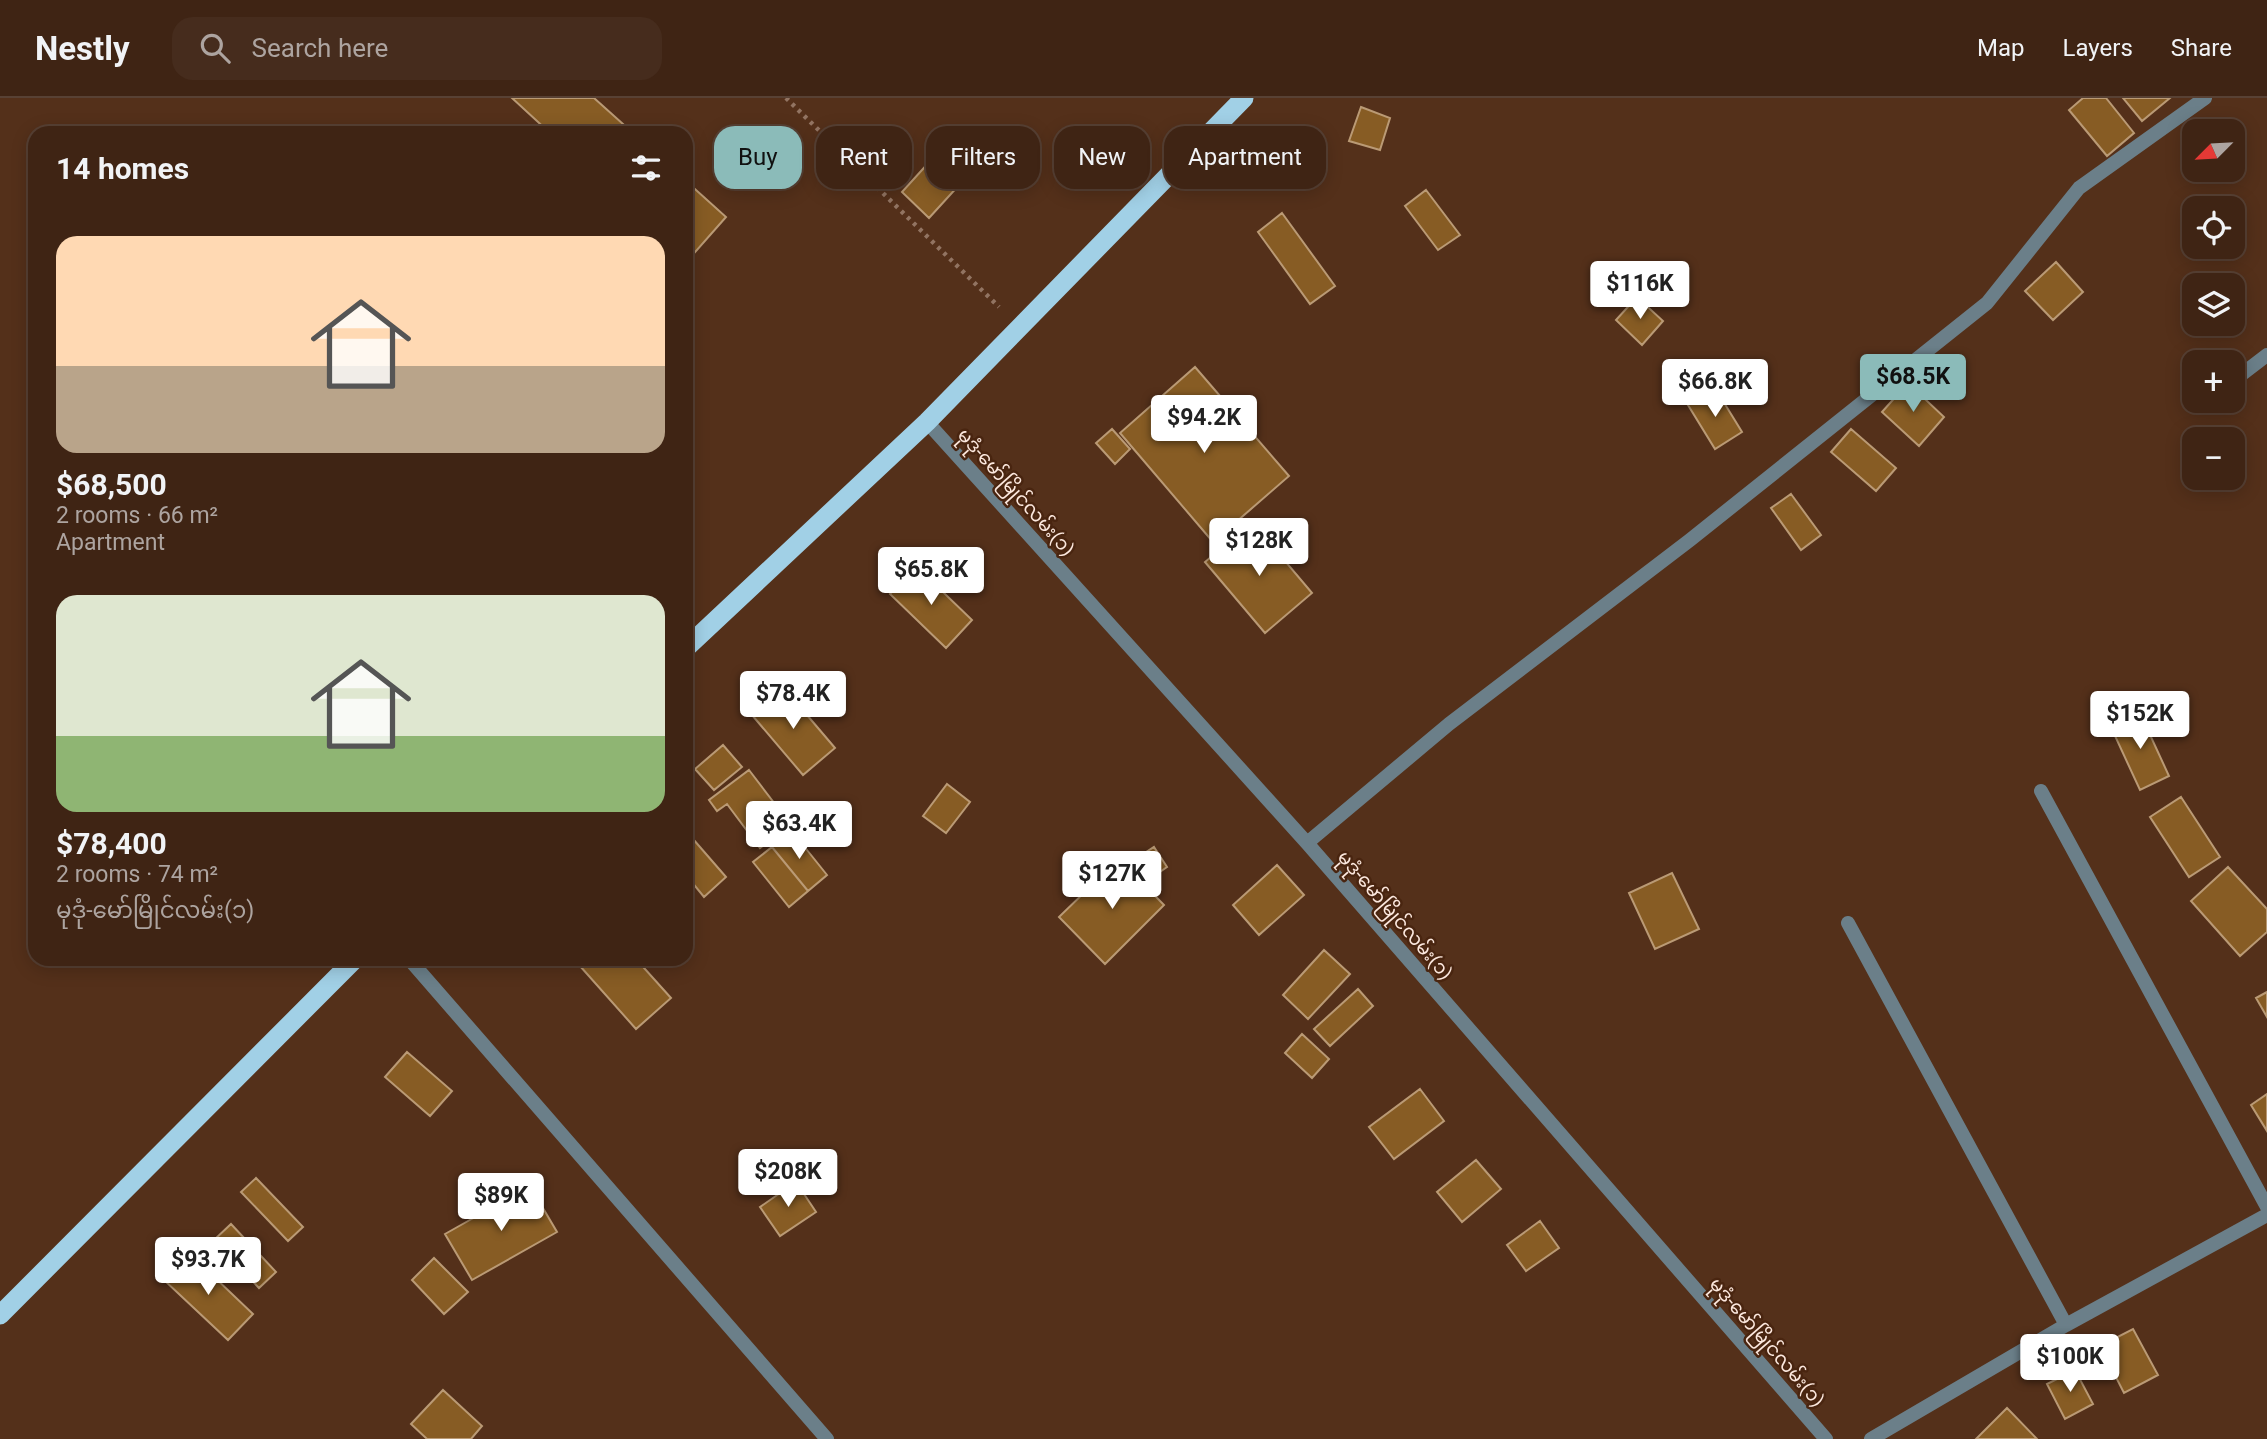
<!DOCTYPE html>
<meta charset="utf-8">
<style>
:root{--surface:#3f2414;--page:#462c1d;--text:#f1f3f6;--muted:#ada4a0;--line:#584134;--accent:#8bbbb9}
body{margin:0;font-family:Roboto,"Noto Sans Myanmar",sans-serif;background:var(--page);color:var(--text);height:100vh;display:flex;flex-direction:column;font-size:26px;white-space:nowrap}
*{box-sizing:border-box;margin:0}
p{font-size:23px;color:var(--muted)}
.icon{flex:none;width:38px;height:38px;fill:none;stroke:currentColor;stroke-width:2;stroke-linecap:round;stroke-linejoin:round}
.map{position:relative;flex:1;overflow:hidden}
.details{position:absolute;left:28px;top:28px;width:665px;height:840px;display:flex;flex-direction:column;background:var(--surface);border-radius:21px;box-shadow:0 4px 18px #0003,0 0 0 2px var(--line)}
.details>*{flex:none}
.banner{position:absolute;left:714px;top:28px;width:665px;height:63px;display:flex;gap:14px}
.needle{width:46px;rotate:246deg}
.controls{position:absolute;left:2182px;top:21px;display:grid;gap:14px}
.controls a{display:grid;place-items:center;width:63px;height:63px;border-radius:14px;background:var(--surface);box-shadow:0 4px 18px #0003,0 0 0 2px var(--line);font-size:35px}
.price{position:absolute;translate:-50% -60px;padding:0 16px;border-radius:7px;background:#fff;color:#222;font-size:23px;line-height:46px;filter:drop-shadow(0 2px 4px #0008)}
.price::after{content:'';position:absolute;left:50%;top:42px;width:21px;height:16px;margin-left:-10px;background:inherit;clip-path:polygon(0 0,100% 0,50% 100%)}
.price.selected{background:var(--accent);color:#111}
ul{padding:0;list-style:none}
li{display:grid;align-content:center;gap:14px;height:371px;padding:0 28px}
li span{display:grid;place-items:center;height:217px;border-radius:21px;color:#555}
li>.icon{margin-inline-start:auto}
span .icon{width:126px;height:126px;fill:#fffc;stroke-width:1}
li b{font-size:30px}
h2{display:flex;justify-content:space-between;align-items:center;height:84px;padding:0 28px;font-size:30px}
.chip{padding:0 24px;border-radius:21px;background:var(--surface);box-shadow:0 4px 18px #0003,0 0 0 2px var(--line);font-size:24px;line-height:63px}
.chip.selected{background:var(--accent);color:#111}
header{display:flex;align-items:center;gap:42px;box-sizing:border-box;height:98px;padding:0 35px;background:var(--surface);border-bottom:2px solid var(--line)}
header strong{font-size:33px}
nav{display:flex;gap:38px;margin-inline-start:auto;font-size:24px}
.search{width:490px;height:63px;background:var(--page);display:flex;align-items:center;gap:18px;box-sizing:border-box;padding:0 24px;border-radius:21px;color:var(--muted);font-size:26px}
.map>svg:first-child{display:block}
</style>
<header>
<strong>Nestly</strong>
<div class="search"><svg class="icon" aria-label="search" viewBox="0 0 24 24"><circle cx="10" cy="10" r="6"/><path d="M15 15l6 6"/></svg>Search here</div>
<nav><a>Map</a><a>Layers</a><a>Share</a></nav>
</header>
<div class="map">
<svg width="2267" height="1341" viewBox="0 0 2267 1341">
<rect width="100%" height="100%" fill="#54301a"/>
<path fill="#875c24" stroke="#ba9a75" stroke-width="2" d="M512,0H594L633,35H550Z
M2083,0H2106L2134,35L2107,58L2069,12Z
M2123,0H2170L2142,23Z
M1361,9L1390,20L1380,52L1349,43Z
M932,61L960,86L929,120L902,94Z
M686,83L726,119L689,161L686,158Z
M1426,92L1460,137L1438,152L1405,108Z
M1282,115L1335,188L1310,206L1258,134Z
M2056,164L2083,194L2053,222L2025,193Z
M1637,199L1663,223L1642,247L1616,222Z
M1195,269L1289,378L1213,444L1120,335Z
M1908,285L1944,319L1919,348L1882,314Z
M1715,290L1742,334L1715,351L1688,307Z
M1112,331L1130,351L1115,366L1096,345Z
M1851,331L1896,370L1876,393L1831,354Z
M1791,396L1821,437L1801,452L1771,410Z
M1252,424L1312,495L1265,535L1205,464Z
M916,468L972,522L946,550L890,496Z
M784,590L835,650L803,677L752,617Z
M2139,613L2169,678L2140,692L2110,627Z
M723,647L742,669L714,692L695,671Z
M749,672L791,727L760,750L727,706L717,713L709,702Z
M947,686L970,704L946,735L923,718Z
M2181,699L2220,759L2189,779L2150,719Z
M791,732L827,777L808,793L772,749Z
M693,741L726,779L704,799L686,777V748Z
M772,749L808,793L789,809L753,764Z
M1154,749L1167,769L1151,780L1137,760Z
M1119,761L1164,807L1105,866L1059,819Z
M1277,767L1304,797L1259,837L1233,807Z
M2228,769L2267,811V834L2240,858L2191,803Z
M1672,775L1699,831L1655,851L1629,795Z
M1324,852L1350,876L1308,921L1283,897Z
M588,861H636L671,900L636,931L580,868Z
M1358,891L1373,908L1330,948L1314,931Z
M2267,894V919L2256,900Z
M1302,936L1329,961L1312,980L1285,955Z
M407,954L452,993L430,1018L385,979Z
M1420,991L1444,1023L1394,1061L1369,1029Z
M2267,996V1033L2251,1007Z
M1476,1062L1501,1091L1462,1124L1437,1094Z
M256,1080L303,1129L288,1143L241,1094Z
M796,1084L816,1114L780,1138L760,1109Z
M530,1088L557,1134L472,1182L445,1136Z
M1540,1123L1559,1150L1526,1173L1507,1147Z
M231,1126L276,1174L259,1190L214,1142Z
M189,1155L253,1216L228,1242L164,1182Z
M434,1160L468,1194L444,1216L412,1182Z
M2133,1231L2158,1277L2124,1295L2100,1248Z
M2075,1272L2093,1306L2065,1321L2047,1286Z
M443,1292L482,1328L471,1341H427L411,1326Z
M2007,1310L2037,1341H1976Z"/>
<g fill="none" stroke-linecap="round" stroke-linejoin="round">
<path stroke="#927462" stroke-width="4.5" stroke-dasharray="3.5 5" stroke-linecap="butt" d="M786,0L999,209"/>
<path stroke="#6b7f89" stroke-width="14" d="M2233,283L2267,257
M927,324L1307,745L1826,1341
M2041,693L2267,1109
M1307,745L1449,626L1690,442L1987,205L2079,90L2205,0
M1848,825L2066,1227
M409,861L827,1341
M1871,1341L2066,1227L2267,1117"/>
<path stroke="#a1d0e6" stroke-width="19" d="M686,550L927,324L1244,0
M0,1217L355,861"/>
</g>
<g text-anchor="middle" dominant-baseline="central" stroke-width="5" stroke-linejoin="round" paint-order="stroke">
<g font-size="19" fill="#fce8de" stroke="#492510">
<text transform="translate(1016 394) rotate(48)">မုဒုံ-မော်မြိုင်လမ်း(၁)</text>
<text transform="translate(1395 817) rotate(49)">မုဒုံ-မော်မြိုင်လမ်း(၁)</text>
<text transform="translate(1767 1244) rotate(49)">မုဒုံ-မော်မြိုင်လမ်း(၁)</text>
</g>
</g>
</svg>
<div class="controls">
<a><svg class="needle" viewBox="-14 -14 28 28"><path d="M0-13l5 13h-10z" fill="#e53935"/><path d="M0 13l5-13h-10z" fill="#ada4a0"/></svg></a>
<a><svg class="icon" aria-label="locate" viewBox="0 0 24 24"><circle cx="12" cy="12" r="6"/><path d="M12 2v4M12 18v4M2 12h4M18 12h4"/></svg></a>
<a><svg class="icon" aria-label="layers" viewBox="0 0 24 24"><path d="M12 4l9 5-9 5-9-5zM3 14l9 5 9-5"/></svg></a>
<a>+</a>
<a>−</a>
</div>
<b class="price" style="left:1640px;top:223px">$116K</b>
<b class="price selected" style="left:1913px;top:316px">$68.5K</b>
<b class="price" style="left:1715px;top:321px">$66.8K</b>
<b class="price" style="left:1204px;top:357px">$94.2K</b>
<b class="price" style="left:1259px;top:480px">$128K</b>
<b class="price" style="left:931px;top:509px">$65.8K</b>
<b class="price" style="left:793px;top:633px">$78.4K</b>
<b class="price" style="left:2140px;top:653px">$152K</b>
<b class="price" style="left:799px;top:763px">$63.4K</b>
<b class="price" style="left:1112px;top:813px">$127K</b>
<b class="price" style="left:788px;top:1111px">$208K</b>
<b class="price" style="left:501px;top:1135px">$89K</b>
<b class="price" style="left:208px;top:1199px">$93.7K</b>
<b class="price" style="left:2070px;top:1296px">$100K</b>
<div class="banner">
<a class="chip selected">Buy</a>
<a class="chip">Rent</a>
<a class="chip">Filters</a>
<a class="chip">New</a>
<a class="chip">Apartment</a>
</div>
<section class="details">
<h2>14 homes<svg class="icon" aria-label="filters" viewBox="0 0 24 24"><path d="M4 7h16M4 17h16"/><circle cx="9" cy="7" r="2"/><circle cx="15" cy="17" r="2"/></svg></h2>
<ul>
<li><span style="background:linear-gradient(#ffd9b3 60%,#b9a48a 0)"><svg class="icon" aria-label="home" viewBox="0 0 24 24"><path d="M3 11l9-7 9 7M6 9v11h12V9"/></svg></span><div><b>$68,500</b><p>2 rooms · 66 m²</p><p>Apartment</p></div></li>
<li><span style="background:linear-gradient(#dfe7d0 65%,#8fb573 0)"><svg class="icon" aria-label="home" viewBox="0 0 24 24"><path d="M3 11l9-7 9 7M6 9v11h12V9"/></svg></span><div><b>$78,400</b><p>2 rooms · 74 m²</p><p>မုဒုံ-မော်မြိုင်လမ်း(၁)</p></div></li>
</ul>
</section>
</div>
